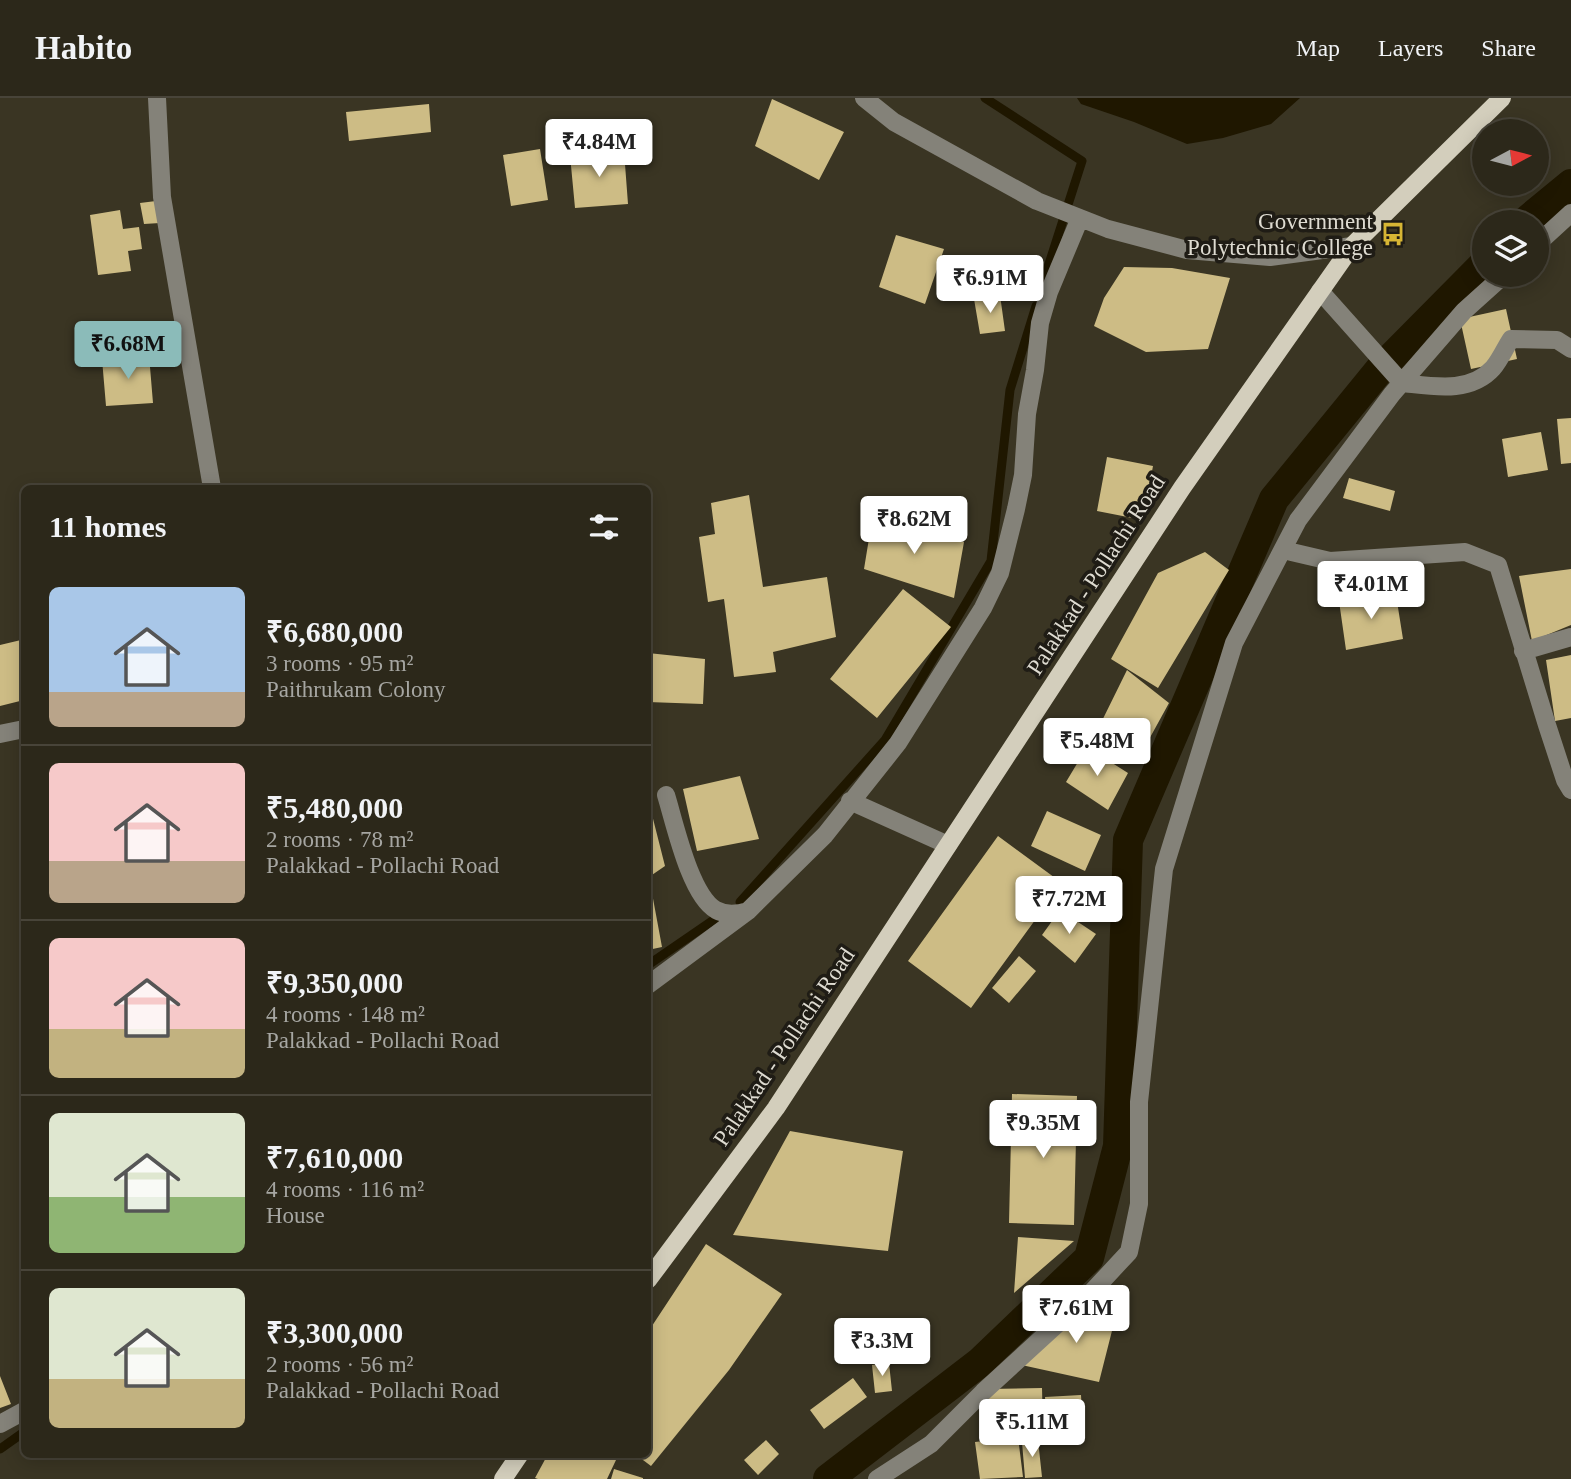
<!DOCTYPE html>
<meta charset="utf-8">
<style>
:root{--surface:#2c281a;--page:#343023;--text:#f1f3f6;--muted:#a6a6a2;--line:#484439;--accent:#8bbbb9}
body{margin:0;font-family:Georgia,serif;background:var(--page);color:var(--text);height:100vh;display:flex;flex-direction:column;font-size:26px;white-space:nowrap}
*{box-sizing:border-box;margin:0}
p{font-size:23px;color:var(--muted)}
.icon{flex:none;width:38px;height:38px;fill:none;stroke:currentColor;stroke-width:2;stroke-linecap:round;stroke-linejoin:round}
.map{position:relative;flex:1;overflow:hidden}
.panel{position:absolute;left:21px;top:387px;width:630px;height:973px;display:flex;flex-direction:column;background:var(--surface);border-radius:10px;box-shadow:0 4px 18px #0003,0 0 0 2px var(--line)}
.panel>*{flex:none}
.needle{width:46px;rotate:83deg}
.controls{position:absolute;left:1472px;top:21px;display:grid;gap:14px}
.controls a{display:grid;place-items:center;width:77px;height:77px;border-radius:50%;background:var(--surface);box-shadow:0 4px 18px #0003,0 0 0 2px var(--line);font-size:35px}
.price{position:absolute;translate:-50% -60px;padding:0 16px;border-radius:7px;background:#fff;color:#222;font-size:23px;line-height:46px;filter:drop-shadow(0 2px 4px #0008)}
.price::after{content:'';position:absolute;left:50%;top:42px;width:21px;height:16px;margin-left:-10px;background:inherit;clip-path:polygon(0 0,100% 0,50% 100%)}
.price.active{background:var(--accent);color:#111}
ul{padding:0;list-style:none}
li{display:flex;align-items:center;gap:21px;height:175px;padding:0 28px}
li+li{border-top:2px solid var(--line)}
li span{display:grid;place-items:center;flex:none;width:196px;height:140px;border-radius:10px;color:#555}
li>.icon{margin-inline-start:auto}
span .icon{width:84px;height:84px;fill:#fffc;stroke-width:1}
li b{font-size:30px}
h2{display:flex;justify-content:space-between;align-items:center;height:84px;padding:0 28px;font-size:30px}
header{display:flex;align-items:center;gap:42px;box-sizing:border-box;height:98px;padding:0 35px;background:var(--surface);border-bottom:2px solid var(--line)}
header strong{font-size:33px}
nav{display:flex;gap:38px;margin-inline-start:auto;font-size:24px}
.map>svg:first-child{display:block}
</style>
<header>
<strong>Habito</strong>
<nav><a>Map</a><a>Layers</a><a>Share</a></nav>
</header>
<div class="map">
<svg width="1571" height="1381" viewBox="0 0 1571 1381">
<rect width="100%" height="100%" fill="#3a3523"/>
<path fill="#1f1700" d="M1077,0H1300L1271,26L1223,40L1187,46L1134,24L1081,6Z"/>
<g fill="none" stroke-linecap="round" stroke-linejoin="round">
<path stroke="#1f1700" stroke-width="9" d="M985,0L1082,63L1040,194
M740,804L885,642L991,463L1010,292L1036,208
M648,867L715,821
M0,1351L24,1334"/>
<path stroke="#1f1700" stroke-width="30" d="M1525,124L1571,86
M828,1381L979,1265L1089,1160L1118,1048L1128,742L1274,401L1381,270L1484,166"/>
</g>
<path fill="#cdbc85" d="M772,1L844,34L819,82L755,48Z
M429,6L431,34L349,43L346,14Z
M540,51L548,102L511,108L503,57Z
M624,53L628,106L575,110L570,57Z
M156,103L160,125L144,126L140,105Z
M120,112L123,131L139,129L142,151L128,153L131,173L98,177L90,117Z
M896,137L944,151L925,206L879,189Z
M1124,169L1172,170L1230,180L1208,251L1146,254L1094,228L1104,200Z
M1000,197L1005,233L980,236L974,201Z
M1506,211L1517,261L1471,271L1460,221Z
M149,257L153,305L106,308L102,261Z
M1571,320V365L1561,366L1557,321Z
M1541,334L1548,372L1508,379L1502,341Z
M1107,359L1153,368L1143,422L1097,413Z
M1349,380L1395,393L1390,413L1343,400Z
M749,397L763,489L827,479L836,539L773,554L776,574L734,579L724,501L708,504L699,439L715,436L711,405Z
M873,416L964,444L954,500L864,471Z
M1205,454L1229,472L1158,590L1111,561L1158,475Z
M1571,471V527L1532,543L1519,478Z
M903,491L951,529L877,620L830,581Z
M1396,497L1403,541L1346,552L1339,503Z
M21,542L24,556V602L0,608V547Z
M648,555L705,561L703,606L648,604Z
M1571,557V620L1555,623L1546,562Z
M1127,572L1169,605L1136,665L1094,639Z
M1087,649L1128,675L1108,712L1066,684Z
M740,678L759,741L697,753L683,691Z
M648,701L665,768L649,779L662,849L648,852Z
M1047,713L1101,737L1085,773L1031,748Z
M998,738L1062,785L971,910L908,863Z
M1060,812L1096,836L1075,865L1042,837Z
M1019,858L1036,873L1009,905L992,890Z
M1012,996L1077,998L1074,1127L1009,1125Z
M790,1033L903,1053L888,1153L733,1137Z
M1018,1139L1074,1143L1014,1195Z
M706,1146L782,1196L729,1272L651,1368L635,1356H648V1234Z
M1086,1205L1116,1217L1099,1284L1017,1266Z
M889,1265L892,1293L875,1295L872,1267Z
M0,1278L11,1306L0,1310Z
M853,1280L867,1299L824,1331L810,1312Z
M1042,1290L1043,1331L987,1332L988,1291Z
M1081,1297L1083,1334L1047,1336L1045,1299Z
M1018,1339L1023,1379L980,1381L975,1344Z
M766,1342L779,1356L758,1377L744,1362Z
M1038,1342L1042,1379L1025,1380L1022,1344Z
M548,1356H606L616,1362L607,1381H538L535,1380Z
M614,1371L643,1380V1381H611Z"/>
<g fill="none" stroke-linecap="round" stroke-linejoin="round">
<path stroke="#848279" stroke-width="18" d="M157,0L162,99L212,390
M864,0L894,24L1037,103L1108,131L1187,152L1270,159L1352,148
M1536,147L1571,115
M1320,193L1402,285C1432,288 1470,296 1493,270C1500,262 1505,250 1511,241L1557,242L1571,251
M1283,452L1330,463L1465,454L1498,467L1547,627L1565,682L1571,692
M1523,553L1571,539
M0,636L24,631
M666,697C675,726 690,797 716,812C727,818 738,816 748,813
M850,703L948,747
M648,887L748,813L825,737L898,645L983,510L1000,475L1016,411L1023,377L1027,316L1035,272L1040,225L1049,194L1080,120
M0,1326L24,1313
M877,1381L931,1346L983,1294L1089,1197L1129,1154L1139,1106V1004L1164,771L1234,545L1298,422L1392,296L1464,213L1504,177"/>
<path stroke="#d3cebc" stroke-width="18" d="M648,1182L776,1010L1182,390L1352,148L1502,0
M503,1381L520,1356"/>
</g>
<defs>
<g id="bus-bare" transform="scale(1.89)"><path d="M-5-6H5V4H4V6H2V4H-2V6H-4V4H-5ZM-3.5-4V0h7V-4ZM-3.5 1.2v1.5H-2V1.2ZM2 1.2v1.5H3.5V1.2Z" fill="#d6b534" stroke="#1f1c15" stroke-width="2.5" paint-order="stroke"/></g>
</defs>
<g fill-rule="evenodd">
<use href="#bus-bare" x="1393" y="136"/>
</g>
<g text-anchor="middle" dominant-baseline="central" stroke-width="7" stroke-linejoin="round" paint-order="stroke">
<g font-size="23" fill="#dedbd1" stroke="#1f1c15" text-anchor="end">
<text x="1373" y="123">Government<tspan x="1373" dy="26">Polytechnic College</tspan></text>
</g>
<g font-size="23" fill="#dedbd1" stroke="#1f1c15">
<text transform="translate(1096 477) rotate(-57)">Palakkad - Pollachi Road</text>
<text transform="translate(784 949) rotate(-56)">Palakkad - Pollachi Road</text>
</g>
</g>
</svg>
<div class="controls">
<a><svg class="needle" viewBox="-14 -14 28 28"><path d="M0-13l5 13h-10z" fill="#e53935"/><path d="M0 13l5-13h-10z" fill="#a6a6a2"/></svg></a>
<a><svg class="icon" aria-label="layers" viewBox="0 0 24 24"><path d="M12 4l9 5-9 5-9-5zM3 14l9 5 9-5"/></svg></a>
</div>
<b class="price" style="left:599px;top:81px">₹4.84M</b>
<b class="price" style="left:990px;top:217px">₹6.91M</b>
<b class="price active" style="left:128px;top:283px">₹6.68M</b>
<b class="price" style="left:914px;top:458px">₹8.62M</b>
<b class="price" style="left:1371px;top:523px">₹4.01M</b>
<b class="price" style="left:1097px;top:680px">₹5.48M</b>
<b class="price" style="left:1069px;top:838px">₹7.72M</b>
<b class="price" style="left:1043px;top:1062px">₹9.35M</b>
<b class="price" style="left:1076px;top:1247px">₹7.61M</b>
<b class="price" style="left:882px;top:1280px">₹3.3M</b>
<b class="price" style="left:1032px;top:1361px">₹5.11M</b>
<section class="panel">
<h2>11 homes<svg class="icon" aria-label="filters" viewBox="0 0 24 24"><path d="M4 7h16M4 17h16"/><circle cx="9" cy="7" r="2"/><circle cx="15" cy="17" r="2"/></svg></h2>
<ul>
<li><span style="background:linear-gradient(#a9c7e8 75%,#b9a48a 0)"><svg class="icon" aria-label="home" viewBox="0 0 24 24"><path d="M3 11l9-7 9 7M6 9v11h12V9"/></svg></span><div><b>₹6,680,000</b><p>3 rooms · 95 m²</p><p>Paithrukam Colony</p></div></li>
<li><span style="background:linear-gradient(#f6c9c9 70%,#b9a48a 0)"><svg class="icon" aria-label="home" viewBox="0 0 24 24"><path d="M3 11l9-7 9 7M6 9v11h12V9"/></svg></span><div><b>₹5,480,000</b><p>2 rooms · 78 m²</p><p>Palakkad - Pollachi Road</p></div></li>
<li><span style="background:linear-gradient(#f6c9c9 65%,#c2b280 0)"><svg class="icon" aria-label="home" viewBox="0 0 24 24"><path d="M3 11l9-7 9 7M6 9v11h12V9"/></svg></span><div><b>₹9,350,000</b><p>4 rooms · 148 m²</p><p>Palakkad - Pollachi Road</p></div></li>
<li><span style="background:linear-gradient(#dfe7d0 60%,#8fb573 0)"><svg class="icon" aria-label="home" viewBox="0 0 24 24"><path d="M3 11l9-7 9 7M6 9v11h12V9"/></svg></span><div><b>₹7,610,000</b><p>4 rooms · 116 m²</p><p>House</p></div></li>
<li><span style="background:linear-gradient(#dfe7d0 65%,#c2b280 0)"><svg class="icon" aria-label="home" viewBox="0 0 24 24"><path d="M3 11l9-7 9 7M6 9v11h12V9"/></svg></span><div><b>₹3,300,000</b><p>2 rooms · 56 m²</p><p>Palakkad - Pollachi Road</p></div></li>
</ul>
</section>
</div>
